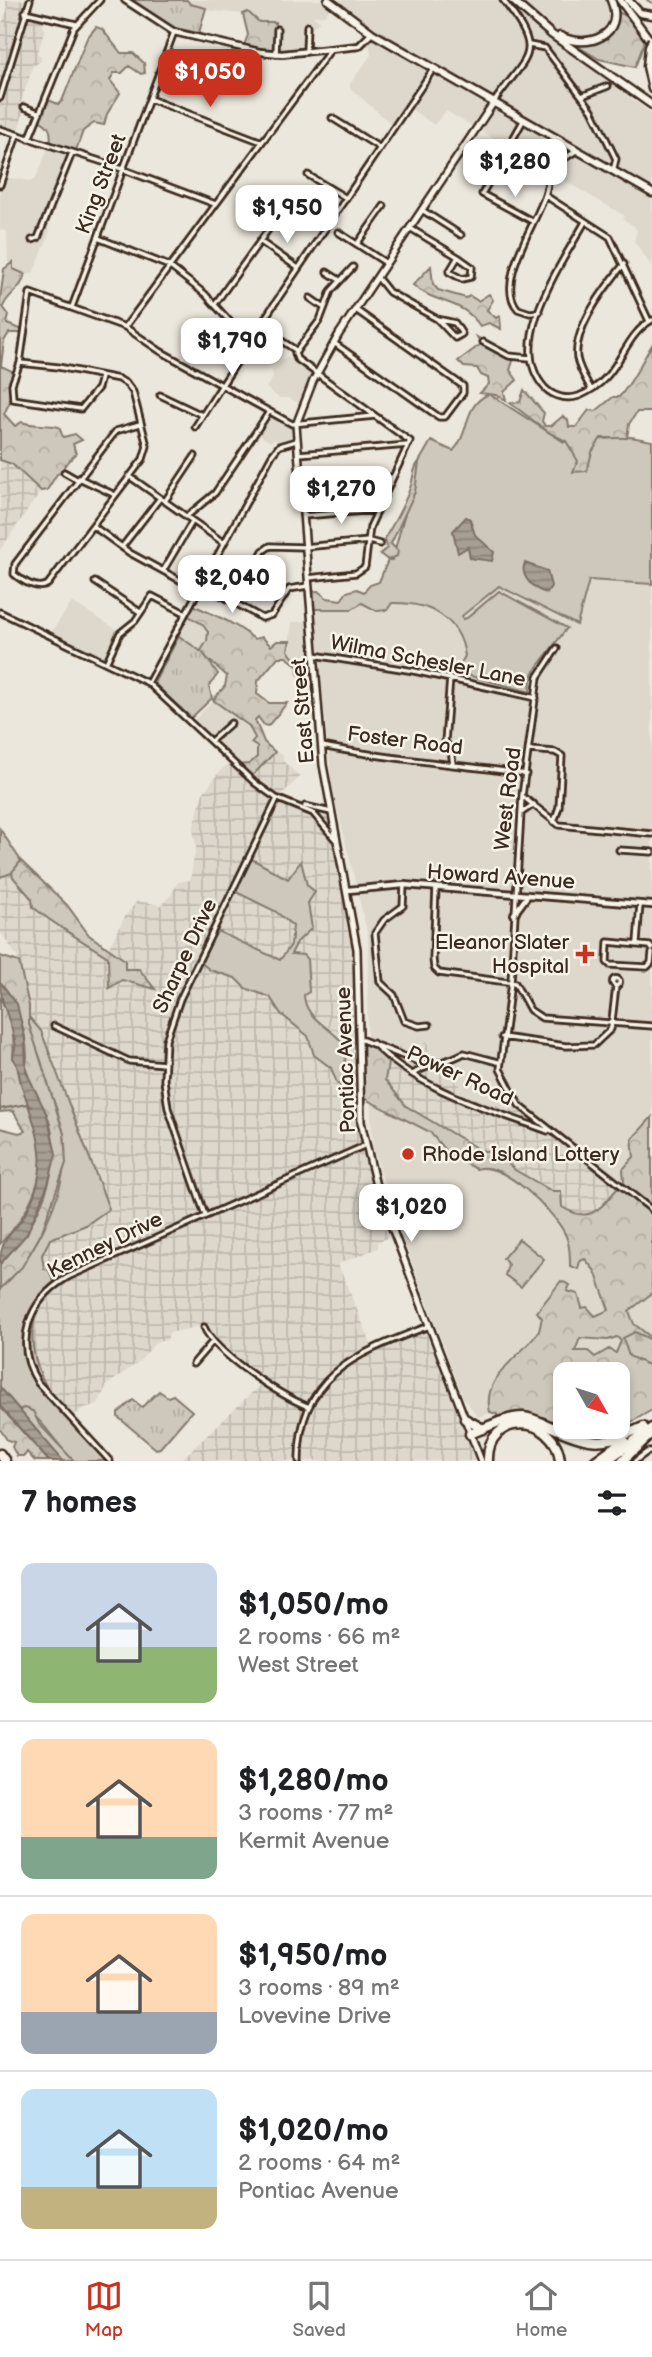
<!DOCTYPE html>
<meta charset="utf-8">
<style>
:root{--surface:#fff;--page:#f6f6f6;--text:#202124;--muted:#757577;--line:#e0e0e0;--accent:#c8321e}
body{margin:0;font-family:"Balsamiq Sans",sans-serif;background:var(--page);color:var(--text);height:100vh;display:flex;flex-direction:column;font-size:26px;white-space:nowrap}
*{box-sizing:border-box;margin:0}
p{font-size:23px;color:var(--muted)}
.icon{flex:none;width:38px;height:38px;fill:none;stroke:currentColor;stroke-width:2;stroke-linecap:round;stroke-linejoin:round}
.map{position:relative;height:1461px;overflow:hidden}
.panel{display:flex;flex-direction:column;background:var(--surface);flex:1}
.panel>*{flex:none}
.needle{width:46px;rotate:129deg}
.buttons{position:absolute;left:553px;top:1362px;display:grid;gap:14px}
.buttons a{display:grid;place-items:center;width:77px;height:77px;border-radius:14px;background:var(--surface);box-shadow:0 4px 10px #0003;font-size:35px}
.price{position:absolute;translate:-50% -60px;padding:0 16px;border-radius:14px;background:#fff;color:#222;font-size:23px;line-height:46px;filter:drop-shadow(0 2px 4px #0008)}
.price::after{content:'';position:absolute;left:50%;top:42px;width:21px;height:16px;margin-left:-10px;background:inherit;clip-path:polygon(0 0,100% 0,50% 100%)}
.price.active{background:var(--accent);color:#fff}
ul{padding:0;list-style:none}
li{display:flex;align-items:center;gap:21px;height:175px;padding:0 21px}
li+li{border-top:2px solid var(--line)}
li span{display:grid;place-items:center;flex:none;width:196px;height:140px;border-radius:14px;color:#555}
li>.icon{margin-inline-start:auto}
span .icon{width:84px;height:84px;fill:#fffc;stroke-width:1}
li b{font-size:30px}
h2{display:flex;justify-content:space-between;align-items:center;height:84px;padding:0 21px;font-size:30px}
.dock{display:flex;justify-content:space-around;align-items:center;height:98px;border-top:2px solid var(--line);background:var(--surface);font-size:19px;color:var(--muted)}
.dock a{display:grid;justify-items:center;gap:4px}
.dock .active{color:var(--accent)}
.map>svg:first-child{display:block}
</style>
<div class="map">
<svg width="652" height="1461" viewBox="0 0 652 1461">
<defs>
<pattern id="industrial-grid" width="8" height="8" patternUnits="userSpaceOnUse" patternTransform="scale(1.75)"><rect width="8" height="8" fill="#ddd7cc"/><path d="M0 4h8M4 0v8" fill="none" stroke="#bfb9af"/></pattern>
<pattern id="forest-crowns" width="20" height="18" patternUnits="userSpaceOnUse" patternTransform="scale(1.75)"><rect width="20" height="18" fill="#cec8bc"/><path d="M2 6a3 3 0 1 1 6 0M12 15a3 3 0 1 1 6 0" fill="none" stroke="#b2aca1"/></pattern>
<pattern id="cemetery-stones" width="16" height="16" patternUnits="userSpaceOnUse" patternTransform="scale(1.75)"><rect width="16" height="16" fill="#cec8bc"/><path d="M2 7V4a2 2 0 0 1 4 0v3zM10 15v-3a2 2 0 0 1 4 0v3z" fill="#b2aca1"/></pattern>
<pattern id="park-tufts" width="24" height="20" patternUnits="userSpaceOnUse" patternTransform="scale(1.75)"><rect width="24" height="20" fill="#cec8bc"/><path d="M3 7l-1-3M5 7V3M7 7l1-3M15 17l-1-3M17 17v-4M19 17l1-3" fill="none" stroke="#b2aca1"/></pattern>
<pattern id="water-rules" width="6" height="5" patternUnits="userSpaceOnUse" patternTransform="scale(1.75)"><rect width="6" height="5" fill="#a89f93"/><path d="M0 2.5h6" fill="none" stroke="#8a8277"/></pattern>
</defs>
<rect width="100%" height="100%" fill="#ece7dc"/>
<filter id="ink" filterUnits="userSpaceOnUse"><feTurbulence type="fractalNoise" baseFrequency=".0143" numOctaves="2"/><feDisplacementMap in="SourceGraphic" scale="14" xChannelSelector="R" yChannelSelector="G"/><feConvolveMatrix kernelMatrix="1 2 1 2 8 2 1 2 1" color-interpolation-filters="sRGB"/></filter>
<g filter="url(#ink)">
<path fill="#ddd7cc" d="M186,0H610L613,6L609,29L590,43L572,42L546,30L559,45L652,114V267L634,241L637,231L634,226L623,219L625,216L558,177L550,176V168L531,160L528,153L525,156L446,111L434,125L411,109L397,129L350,88V84L371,55L370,46H361L371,34L332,5L325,15L313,16L320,22L305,31V52L274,54L259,22L242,14L205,10Z
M49,146L71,152L43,227L50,230L47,240L34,272L29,275L13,269L15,263H8L7,232L0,229V185L4,177L29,181L36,178Z
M287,356L317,375L302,405L289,398H279L266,388L273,377L272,370Z
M269,412L296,425L297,441L281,446L274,439L271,442L256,433Z
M589,580L652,584V1407L616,1432L574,1426H618V1374H565V1422L549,1411L518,1404L478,1417L463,1397L390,1204L373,1146L367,1051L368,936L332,786L314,605L406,602L465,616L499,586L576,624Z
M72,602L119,631L106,660L50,634Z
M185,614L202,624L208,632L207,641L200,652L174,634Z
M311,621L315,665L299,664L288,650L292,622Z
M213,700L251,730L257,757L249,764L236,765L192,723Z"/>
<path fill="url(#industrial-grid)" d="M6,0H28L26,11L46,17L43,28L46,29L37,53L41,56V61L33,66L20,105L24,108L17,135L0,130V27L7,11Z
M0,460L12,464L41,491L0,550Z
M275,752L283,755V761L300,777L283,793L281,799L302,807L330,809L352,929L360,1080L343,1074L347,1049L331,1029L315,1019L304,1004V995L309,992L307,959L303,955H293L291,950L308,929L312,928L308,903L311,888L307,885L297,863L289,879L257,861L234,891L275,911L294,926L291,945L281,960L221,932L207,965L277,1003L284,1016L308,1036L309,1044L331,1068L335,1080L347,1091L360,1094L367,1158L393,1235L378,1242V1248L338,1264L374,1351L426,1332L475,1461H180L262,1383L207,1336L201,1326L169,1333L167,1340L156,1342L140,1361L107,1385L98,1404L84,1408L68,1420L35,1386L23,1352L25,1320L38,1298L54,1282L49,1270L44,1269L41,1255L50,1239L86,1225L109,1208L41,1031L29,1017L18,958L0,931V877L12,873L32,900L33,907L54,924L108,957V976L114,986L122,980L154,990L142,971L125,970L120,956L108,949L124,918L137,901L161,905L171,895L178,882L190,880L196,846L193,830L203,793L220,771L232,761L250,778Z
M426,1042L431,1046L439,1062L446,1063L450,1074L459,1084V1092L482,1102L502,1106L514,1099L620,1185L590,1215H574L562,1207L560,1191H552L405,1106L385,1080L388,1064L383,1056L386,1048L392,1050L402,1045H422Z"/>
<path fill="#cec8bc" stroke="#84796d" stroke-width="2" d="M489,394L564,442L631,437L652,441V584L589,580L577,625L499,586L462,616L463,619L467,618L499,591L567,628L537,667L531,678L530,692L456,672L465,656C460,617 428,602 392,603L387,610L377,611L362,603L352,609H310L309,592L318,591L327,598L341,600L347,592L357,589L364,592L370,585L379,582L388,560H392L419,462L431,441L453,451C471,432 462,406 489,394Z
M0,829L21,861L12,873L0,877Z
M250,858L288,879L301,861L307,885L315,892L308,903L312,928L297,942L291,954L303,955L307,959L309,992L304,995C305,1022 335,1027 347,1049L343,1073L353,1074L360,1080V1094L347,1091L337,1083L331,1068L314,1055L308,1036L281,1014L270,997L245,988L235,978L210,970L199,961L215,930L280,960L291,945L293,926L275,911L234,891Z
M29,1017L41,1031L109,1209L86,1225L50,1239L42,1255L44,1269L49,1270L54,1282C0,1348 58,1410 106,1461H74C56,1445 43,1419 24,1408L18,1410L0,1387V1289C35,1259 73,1182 64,1135C59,1112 49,1091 43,1068C40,1052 27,1033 29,1017Z
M519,1239L544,1259L521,1287L505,1275L508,1265L503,1258Z"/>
<path fill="url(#forest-crowns)" stroke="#84796d" stroke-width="2" fill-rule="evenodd" d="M248,12L259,22H275L274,54L243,48L248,35L243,14Z
M618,12L633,19L646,38L635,67L599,59L567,40C595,48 606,39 614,13Z
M96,27L102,29L121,53H133L144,63L145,73L141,74L129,66L122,73H114L110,80L120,93L107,114L104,125L94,123L83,131L75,153L50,146C52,133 51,125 38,120L46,99L58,104L62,101L87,38Z
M13,262V269L25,274C22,290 7,294 3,307L9,315L7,324L23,330L22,333H9L4,341L1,366L16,373L12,397L4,414L15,426L22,422C30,426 47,424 59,427L63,437L75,434L82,440L73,444L76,454L64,466V472L57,474L47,490L41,491L12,464L0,460V300L4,269Z
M431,266L433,284L438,290L466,298L470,296L478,301L489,294L493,300L487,310L496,318L500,316L501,329L489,323L480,326C461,298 436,305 413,285Z
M477,337L514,358L510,370L517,380L504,392L506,400L496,395L480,393L489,384L488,378L481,375L477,368L464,367L458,361L481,344Z
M652,345V412H637L629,424L627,438H601L592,452L587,471L573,472L578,461L566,441L550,433L510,403L520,402L524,390L544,413L542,421L545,426H551L563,416L568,420L569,427H576L589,410L596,411L613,397H619C633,382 641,362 652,345Z
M419,462L415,492L391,544L398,551L397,556L388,560L380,554L387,548L385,538C394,523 404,506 410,488C414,479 412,469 419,462Z
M191,604C213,615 235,622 254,639L262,637L271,646L277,641H290L288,650C295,663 301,664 315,665L316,679L307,680L298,674L297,665L286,657H278L258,681L257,694L269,703H287L268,726L264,725L258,717L255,720L264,742L275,752L250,778L236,765L249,764L257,757V747L251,743L255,738L249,726L213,700L225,686L227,676L200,652L207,641L208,632L202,624L185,614Z
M21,861L67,905L89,935L125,960V969H139L155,989L122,980L109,988L108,957C80,939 57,927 33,907L32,899L13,877L12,872Z
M0,956L19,962L29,1006V1024L64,1134L66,1163L41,1234L22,1267L0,1289V1264C37,1226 67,1168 47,1115C41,1101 30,1086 27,1072C25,1067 27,1060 27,1056C26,1030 17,1001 0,982Z
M0,998C12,1017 15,1037 13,1057C19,1066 18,1073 21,1083C27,1101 35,1117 40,1135C49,1174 27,1218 0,1244V1128L19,1133L25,1131L13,1111L0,1112Z
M360,1040L386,1048L383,1056L388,1063L385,1080L406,1106L480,1150L496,1153L515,1170L552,1191H561L562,1207C594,1227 602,1204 624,1181L623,1169L634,1157L632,1139L652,1117V1293L629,1311L634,1324L652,1338V1410L619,1429L615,1426H618V1374L600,1370L565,1374V1419L551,1426L496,1420L497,1414L490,1412C481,1377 520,1357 538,1333C541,1328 540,1323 542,1318L537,1312L561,1281L570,1285L567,1291L578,1294L582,1308L587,1307L595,1316L609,1310L595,1271L585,1259L580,1261L578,1269L570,1266C570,1256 570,1244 565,1234C554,1211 502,1160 476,1169L448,1154L430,1132L361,1097ZM617,1337L621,1341L616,1353L609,1349L595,1357L588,1351H575L580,1338L608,1340Z
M0,1406L3,1410L49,1461H35L27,1452L24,1456H17L12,1447L14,1442L7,1440L0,1429Z
M24,1408L33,1411L39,1424L74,1461H63L18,1410Z"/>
<path fill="url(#cemetery-stones)" stroke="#84796d" stroke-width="2" d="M635,1332L652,1340V1367L629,1356L623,1338Z"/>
<path fill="url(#park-tufts)" stroke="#84796d" stroke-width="2" d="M125,0H187L190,4L206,8L199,33L175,28Z
M179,636L203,653L218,674L209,686L212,698L191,718L154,683Z
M159,1391L168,1397L173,1395L192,1411L160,1448L156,1449L118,1417V1413L133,1400L142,1407Z"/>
<path fill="url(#water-rules)" stroke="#7c7064" stroke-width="2" d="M466,517L470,519L475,535L494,552L492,561L470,558L468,547L458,553L453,531Z
M525,563L547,571L551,586L547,593C534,590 519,576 525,563Z
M0,982L17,1004L25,1040L26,1071L47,1115L56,1154L48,1184L27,1234L0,1264C0,1234 16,1234 28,1209C53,1159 35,1129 21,1083C18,1073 19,1066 13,1058C13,1051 17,1048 15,1041C11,1021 0,1003 0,982Z
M0,1387L63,1461H49L0,1406Z"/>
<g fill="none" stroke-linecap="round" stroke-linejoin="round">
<path stroke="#7c7064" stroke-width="2" d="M647,0L652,3
M0,1109L27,1104L32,1107"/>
<g stroke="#3b2a1e" stroke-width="9">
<path id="minor" d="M25,12L76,24
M529,45L545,48L592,110L616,159L613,171
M306,52L307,26
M276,54L277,29
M582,96L608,86
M0,98L30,0
M150,99L262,142
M494,102C528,53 546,56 503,0
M24,107L40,113
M332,118L380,148
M523,121L482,194L532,221
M0,129L106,163L215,204
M29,139L74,28L100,0
M553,166L576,151
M308,175L346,198
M0,185L17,135
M546,196L610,237L649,321
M422,210L461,235
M585,222C562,263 504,344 545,388C554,397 567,400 579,396C622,379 620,338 652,320
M410,228L458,257
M338,232L386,263
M98,238L169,266L205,294L250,344
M32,240L38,238L72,153
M261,242L298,268
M357,244L384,206
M458,257L472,267L471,277L462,279L449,272Z
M353,267L331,291L320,320L295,353L297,359L400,434L410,441L408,445
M327,272L338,279
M377,277L389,292L437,319
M310,298L323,307
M215,304L283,209L325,228
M72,307L174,32
M539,312L530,313L518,309C493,282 539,220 546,192C551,175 549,153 554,139
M437,319L455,323L462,334L455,338Z
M125,327L331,49
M282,341L297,351
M483,342L509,356L530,358
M334,343L439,417H445L463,393V386L356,310
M20,363L58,367L119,379L127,384L133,392L147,446L143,459L48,584C38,591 22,581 14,574L15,564L116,431L140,424
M101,377L98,388L81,409L13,399L12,384L20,363L30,293L125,327L160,351L292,424L375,416
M591,389C586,380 579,369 577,358C573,328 606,286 624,264
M160,395L202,415
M195,427L271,309L434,68
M299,454L408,445
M64,472L78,480
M129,476L224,543
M79,478L115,495
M301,486L393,477
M165,501L195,456
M303,516L378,510
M186,517L215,493L269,412
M93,526L130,553L198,590
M122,547L160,498
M163,571L192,522
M308,578L356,573L365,567L370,527L408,445
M95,582L140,612
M201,584L262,618L272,615L289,589L308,586
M234,602L263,551L270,546L304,547L369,541L380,544
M0,612L148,683L255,783L276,798L313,813L335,839
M557,648L538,677L522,796L511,982L500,1069L519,1105L652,1210
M314,655L414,671L536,698
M107,661L120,633L135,621L152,596L185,613
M450,678L445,742L451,750L453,764
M148,683L272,455L279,446L296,441
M211,741L231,723
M322,746C389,760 458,764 526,774
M529,750L555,752L562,756L559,807L554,822
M522,796L559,825L652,834
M305,806L331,812
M521,813L534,804
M619,850L652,852
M404,885L403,906L384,920L375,933L380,982L394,995L404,1021L419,1026L429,1025
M436,888L433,959L434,968L439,973L515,983L530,1010L542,1018L652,1026
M637,943L640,904
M652,949L650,946L608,942L607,962L610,965L647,967L651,963L652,953
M612.5 982a3.5 3.5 0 1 1 7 0a3.5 3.5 0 1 1-7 0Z
M54,1026L129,1061L164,1064
M502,1037L566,1046L594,1045L611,1029L616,986
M360,1039L421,1063
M373,1043C418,1090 488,1109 548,1131
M413,1074C429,1063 447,1063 464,1053L498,1062
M205,1215L168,1108L164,1080L166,1040L180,999L277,799
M204,1327C215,1354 281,1396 309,1407
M193,1364L213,1341
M110,1461L38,1383C13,1343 28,1300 68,1277L366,1145
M299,1461C298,1373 359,1353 429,1326
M635,1461L647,1452H652"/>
</g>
<g stroke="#3b2a1e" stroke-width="10">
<path id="tertiary" d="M125,0L174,32L260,52L282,54L359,46L372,33
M348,890L404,885L652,905
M514,914L528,895"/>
</g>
<g stroke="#3b2a1e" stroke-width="10">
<path id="secondary" d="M481,1461L376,1186L361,1122L357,949L323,765L296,425L313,381L339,334L494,102"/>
</g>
<g stroke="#3b2a1e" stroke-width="11">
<path id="primary" d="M328,0L372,33L652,193
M512,0L551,34L652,105
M620,0L652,43
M628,0L640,13L652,15
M560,36C588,50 626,35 611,0
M649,47L647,66L652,89"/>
</g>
<g stroke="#3b2a1e" stroke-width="13">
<path id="motorway" d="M465,1419L483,1429
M470,1434C486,1428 505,1417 523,1417C534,1418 544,1424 554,1428C592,1445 605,1445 643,1427
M0,1454L5,1461
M488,1461C486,1411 556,1413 560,1461
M595,1461L624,1440
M606,1461L652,1428
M622,1461L651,1434"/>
</g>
<use href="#minor" stroke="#f7f3e8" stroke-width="3.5"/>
<use href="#tertiary" stroke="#f7f3e8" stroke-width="4.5"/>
<use href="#secondary" stroke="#f7f3e8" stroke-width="5"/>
<use href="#primary" stroke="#f7f3e8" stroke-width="6"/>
<use href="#motorway" stroke="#f7f3e8" stroke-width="8"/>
<g stroke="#3b2a1e" stroke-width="11" stroke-linecap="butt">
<path id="primary-bridge" d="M649,47L652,39"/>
</g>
<use href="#primary-bridge" stroke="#f7f3e8" stroke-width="6"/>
</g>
</g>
<g fill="#c8321e" stroke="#f7f3e8" stroke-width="2.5">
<path d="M581.5 943.5h7v7h7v7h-7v7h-7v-7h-7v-7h7z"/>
<circle cx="408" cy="1154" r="7"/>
</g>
<g text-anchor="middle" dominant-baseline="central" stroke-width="5" stroke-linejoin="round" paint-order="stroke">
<g font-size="21" fill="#3b2a1e" stroke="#f7f3e8">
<text transform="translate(101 184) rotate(-69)">King Street</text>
<text transform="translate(428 661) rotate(11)">Wilma Schesler Lane</text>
<text transform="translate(303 711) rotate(-95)">East Street</text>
<text transform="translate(405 741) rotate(7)">Foster Road</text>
<text transform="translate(508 799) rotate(-83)">West Road</text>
<text transform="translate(501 877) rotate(4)">Howard Avenue</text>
<text transform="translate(185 956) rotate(-65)">Sharpe Drive</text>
<text transform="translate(346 1060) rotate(-92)">Pontiac Avenue</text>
<text transform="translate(460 1076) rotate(25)">Power Road</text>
<text transform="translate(105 1245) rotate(-26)">Kenney Drive</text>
</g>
<g font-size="21" fill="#3b2a1e" stroke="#f7f3e8" text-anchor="end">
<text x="569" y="942">Eleanor Slater<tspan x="569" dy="24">Hospital</tspan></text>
<text x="422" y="1154" text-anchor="start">Rhode Island Lottery</text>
</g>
</g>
</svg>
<div class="buttons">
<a><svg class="needle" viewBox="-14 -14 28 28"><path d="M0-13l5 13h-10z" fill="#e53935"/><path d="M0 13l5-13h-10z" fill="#757577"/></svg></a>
</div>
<b class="price active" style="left:210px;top:109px">$1,050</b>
<b class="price" style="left:515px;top:199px">$1,280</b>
<b class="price" style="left:287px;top:245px">$1,950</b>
<b class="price" style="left:232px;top:378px">$1,790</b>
<b class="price" style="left:341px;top:526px">$1,270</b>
<b class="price" style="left:232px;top:615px">$2,040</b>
<b class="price" style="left:411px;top:1244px">$1,020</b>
</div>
<section class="panel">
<h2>7 homes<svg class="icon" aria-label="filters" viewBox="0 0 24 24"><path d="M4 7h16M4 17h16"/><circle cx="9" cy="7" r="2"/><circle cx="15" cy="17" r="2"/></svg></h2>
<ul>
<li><span style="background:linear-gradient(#c9d6e8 60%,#8fb573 0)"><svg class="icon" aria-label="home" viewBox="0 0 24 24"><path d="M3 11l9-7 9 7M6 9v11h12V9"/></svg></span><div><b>$1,050/mo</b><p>2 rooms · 66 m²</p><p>West Street</p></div></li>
<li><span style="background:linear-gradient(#ffd9b3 70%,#7fa58c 0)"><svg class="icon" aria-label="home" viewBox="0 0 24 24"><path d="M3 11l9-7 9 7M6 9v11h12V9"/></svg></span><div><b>$1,280/mo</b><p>3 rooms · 77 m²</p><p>Kermit Avenue</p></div></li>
<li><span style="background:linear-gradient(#ffd9b3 70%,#9aa5b1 0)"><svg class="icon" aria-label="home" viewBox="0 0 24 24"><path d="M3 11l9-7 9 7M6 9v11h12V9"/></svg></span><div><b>$1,950/mo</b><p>3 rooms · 89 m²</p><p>Lovevine Drive</p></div></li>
<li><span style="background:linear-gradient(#bfe0f5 70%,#c2b280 0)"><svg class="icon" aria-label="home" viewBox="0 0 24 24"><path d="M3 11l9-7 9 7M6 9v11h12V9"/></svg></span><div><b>$1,020/mo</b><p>2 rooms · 64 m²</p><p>Pontiac Avenue</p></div></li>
</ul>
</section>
<nav class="dock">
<a class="active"><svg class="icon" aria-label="map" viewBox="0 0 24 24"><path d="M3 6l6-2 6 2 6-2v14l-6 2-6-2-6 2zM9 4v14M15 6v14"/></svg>Map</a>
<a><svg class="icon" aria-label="saved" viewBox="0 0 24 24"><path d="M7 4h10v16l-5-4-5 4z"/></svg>Saved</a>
<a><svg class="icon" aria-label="home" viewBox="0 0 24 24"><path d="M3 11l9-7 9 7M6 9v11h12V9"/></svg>Home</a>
</nav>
